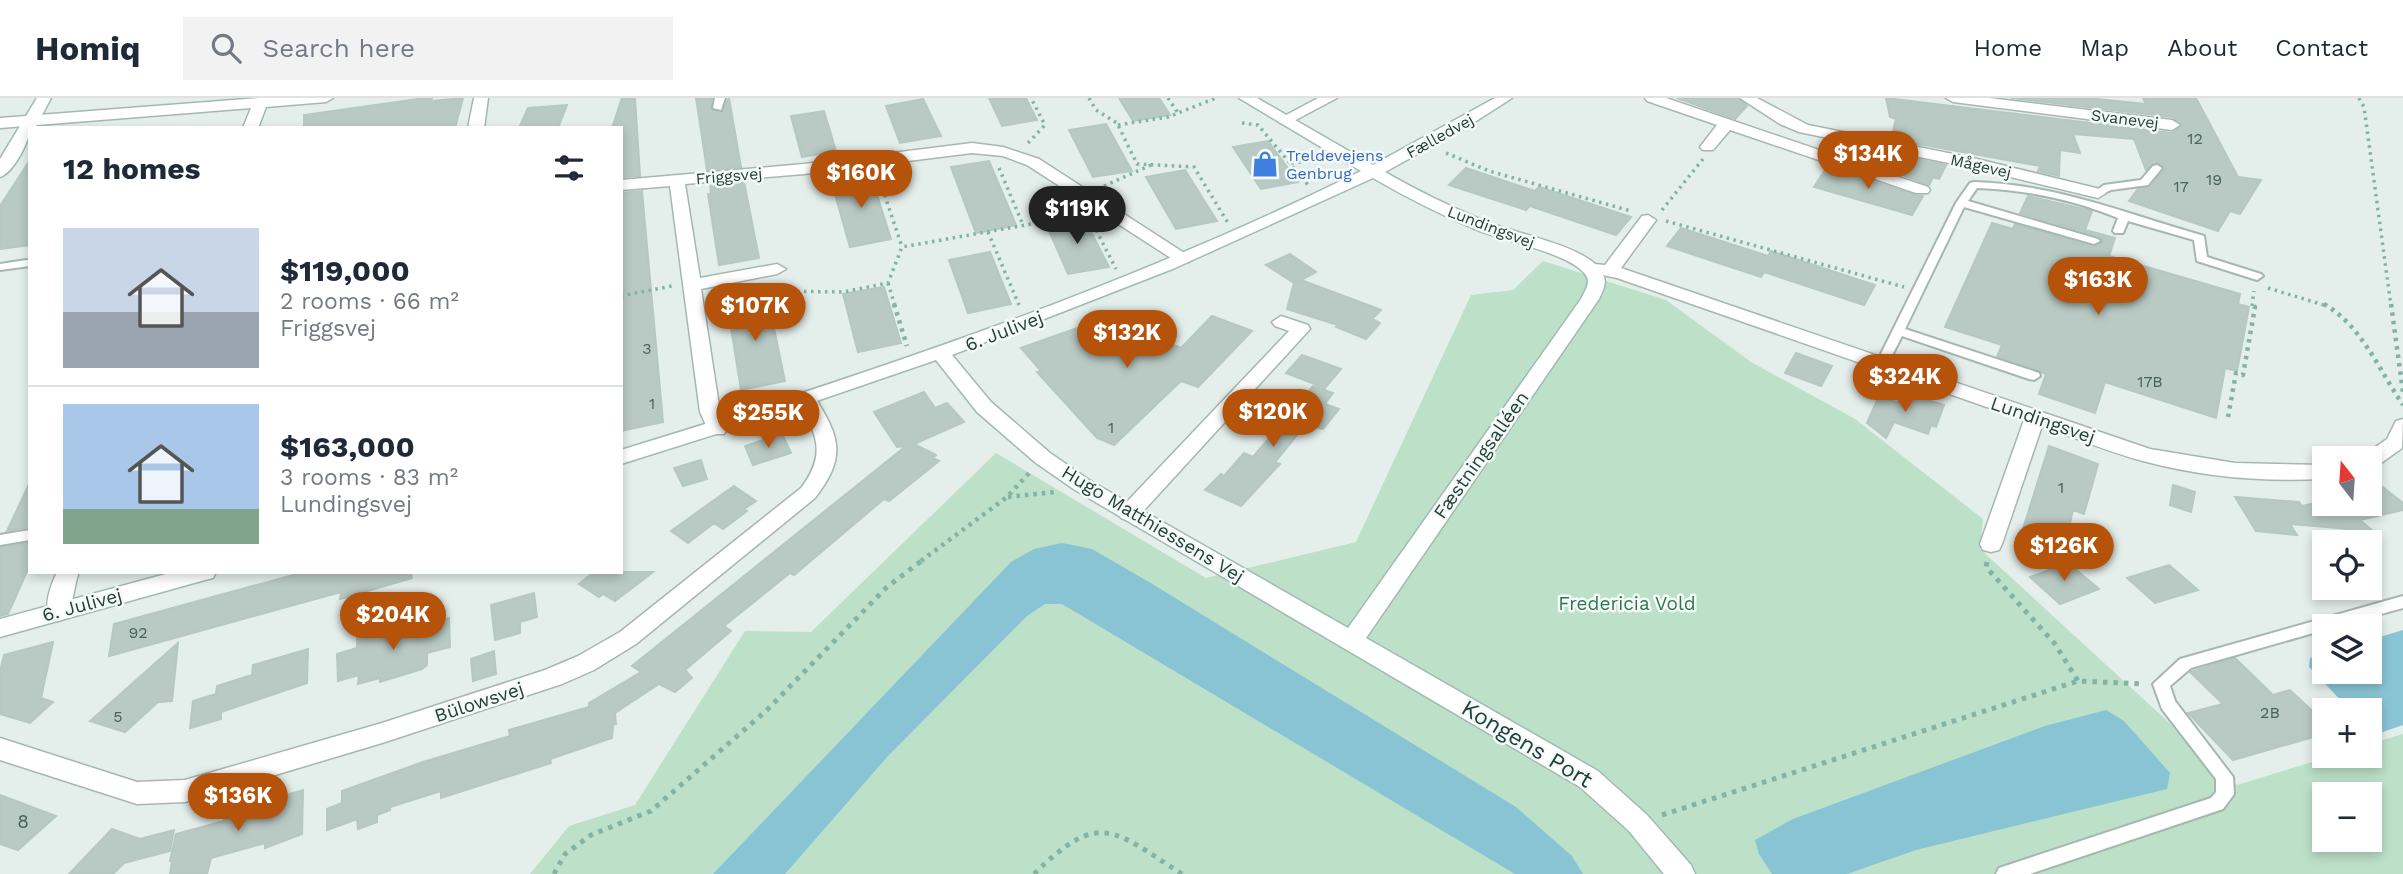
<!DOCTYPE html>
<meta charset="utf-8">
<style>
:root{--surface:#fff;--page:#f2f2f3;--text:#1f2937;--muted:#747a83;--line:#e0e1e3;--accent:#b45309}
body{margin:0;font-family:"Work Sans",sans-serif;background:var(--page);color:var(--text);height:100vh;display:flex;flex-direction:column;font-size:26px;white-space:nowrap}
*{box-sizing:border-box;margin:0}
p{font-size:23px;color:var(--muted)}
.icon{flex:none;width:38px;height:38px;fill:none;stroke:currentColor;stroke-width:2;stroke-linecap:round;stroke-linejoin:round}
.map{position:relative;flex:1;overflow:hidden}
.side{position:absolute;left:28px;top:28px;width:595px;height:448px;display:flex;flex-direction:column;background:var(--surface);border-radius:0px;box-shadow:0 4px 10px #0003}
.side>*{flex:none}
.needle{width:46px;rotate:343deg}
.controls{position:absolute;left:2312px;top:348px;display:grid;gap:14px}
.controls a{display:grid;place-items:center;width:70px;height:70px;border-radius:0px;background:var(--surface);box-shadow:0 4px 10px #0003;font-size:35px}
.price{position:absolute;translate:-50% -60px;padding:0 16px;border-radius:24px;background:var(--accent);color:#fff;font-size:23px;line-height:46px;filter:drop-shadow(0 2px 4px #0008)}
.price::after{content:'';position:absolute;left:50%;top:42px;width:21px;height:16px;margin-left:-10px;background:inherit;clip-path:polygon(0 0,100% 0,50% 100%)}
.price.active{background:#222;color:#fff}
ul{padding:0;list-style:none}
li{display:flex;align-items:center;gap:21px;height:175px;padding:0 35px}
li+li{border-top:2px solid var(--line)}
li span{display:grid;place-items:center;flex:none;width:196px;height:140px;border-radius:0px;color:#555}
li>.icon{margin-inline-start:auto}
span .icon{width:84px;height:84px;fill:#fffc;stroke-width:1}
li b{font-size:30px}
h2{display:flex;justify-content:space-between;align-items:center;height:84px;padding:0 35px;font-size:30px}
header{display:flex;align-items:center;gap:42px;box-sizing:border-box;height:98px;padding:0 35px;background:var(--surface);border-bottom:2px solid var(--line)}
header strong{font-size:33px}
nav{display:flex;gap:38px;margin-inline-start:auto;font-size:24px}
.search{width:490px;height:63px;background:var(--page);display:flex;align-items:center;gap:18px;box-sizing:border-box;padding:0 24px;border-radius:0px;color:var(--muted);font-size:26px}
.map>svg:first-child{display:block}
</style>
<header>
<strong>Homiq</strong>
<div class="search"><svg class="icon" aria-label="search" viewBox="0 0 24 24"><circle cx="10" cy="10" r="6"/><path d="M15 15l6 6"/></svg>Search here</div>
<nav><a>Home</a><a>Map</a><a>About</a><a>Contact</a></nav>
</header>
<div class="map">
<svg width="2403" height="776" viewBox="0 0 2403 776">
<rect width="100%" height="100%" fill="#e4eeea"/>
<path fill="#bce0c8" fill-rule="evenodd" d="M1543,163L1666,202L1751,264L1855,321L1983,421L1980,451L2237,687L2332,658H2370V646L2403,636V776H530L569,728L635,707L745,533L811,534L996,355L1206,480L1356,444L1471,197L1513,192ZM2324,696H2370V742H2324Z"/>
<path fill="#89c4d5" d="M1062,445L1092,451L1149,484L1516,709L1572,758L1583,776H1515L1062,506H1045L1027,518L888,658L785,776H713L1011,464L1034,451Z
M2403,532V627L2374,637L2370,633V612H2350L2309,569L2310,560L2324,556V574H2370V542Z
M2106,612L2124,623L2170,675L2167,691L1916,752L1847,776H1772L1759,756L1755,742L1793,721L2045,628Z"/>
<path fill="#b9c9c3" stroke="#b5c8c2" stroke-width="2" d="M425,0H432L431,3L463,0L455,30H304V17Z
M622,0H635L640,78L621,79V30H612Z
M696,0H712L711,11L720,15L729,0L741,69L707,72Z
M989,0H1026L1037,22L1002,28Z
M1119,0H1159L1170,17L1133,23Z
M1677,0H1738L1747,8L1735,21Z
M1886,0L2172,35L2182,28L2172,19L2011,0H2087L2146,6L2143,0H2196L2238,79L2261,82L2240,116L2230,113L2218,133L2129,103L2138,91L2150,89L2165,70L2156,64L2146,72L2134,41L2073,36L2080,55L2060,52L2059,78L2038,73L2040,68L1891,41L1896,21L1890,19Z
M923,1L941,38L900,45L886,8Z
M567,7L558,30H519L528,10Z
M824,13L836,53L802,59L791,18Z
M1106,26L1132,73L1093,79L1069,32Z
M1268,43L1298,84L1261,91L1233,49Z
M1888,55L1946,67L1939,81L1933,79L1929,87L1885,70Z
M30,62V147L0,151V108Z
M989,63L1016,127L976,135L951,69Z
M1827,69L1915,97L1923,98L1912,117L1814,89Z
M1466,70L1535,93L1539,89L1631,119L1616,137L1530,108L1526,112L1449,87Z
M1185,72L1217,123L1176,131L1146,79Z
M870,75L891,141L850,149L831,82Z
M744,84L759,160L719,167L708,96H711L710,87Z
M642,93L663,324L621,333V95Z
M2028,98L2092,113L2085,132L2115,140L2109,158L2240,196L2238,206L2249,209L2237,273L2225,270L2216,320L2105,284L2095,315L2039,296L2046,276L1997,259L2002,247L1945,229L1992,125L2013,131L2015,126L2093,149L2103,143L2099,138L2020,115Z
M1084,120L1109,169L1068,176L1046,126Z
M1681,130L1768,158L1771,153L1875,187L1864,207L1764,174L1761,179L1667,148Z
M990,154L1011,206L968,215L949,162Z
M1290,156L1316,174L1301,182L1381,212L1372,221L1380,225L1366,241L1336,229L1338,227L1287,211L1294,185L1266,167Z
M884,189L901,245L858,254L843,196Z
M767,197L785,283L741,292L727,205Z
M1212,218L1252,233L1198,289L1181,283L1114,347L1097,340L1037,274L1041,273L1021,250L1105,220L1181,250Z
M1796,255L1832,268L1821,288L1785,275Z
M1302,257L1341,271L1325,290L1286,275Z
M1313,288L1333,295L1325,306L1339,311L1323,331L1306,326L1275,364L1280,366L1241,408L1205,392L1221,376L1224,378L1244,355L1253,359Z
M924,294L935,310L947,305L964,324L914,346L936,357L933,360L939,363L889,403L884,401L794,477L790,475L724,528L731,533L685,572L692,580L675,594L659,586L615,615L616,626L613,627L612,640L550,661L551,665L441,700V693L390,709V712L377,717V724L358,731L357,721L327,732V711L342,705V693L423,664L510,638L509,632L589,609V605L641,574L632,568L906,348L897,349L874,314Z
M1903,295L1944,307L1936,329L1931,327L1928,336L1894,324L1886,340L1867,325L1879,298L1899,305Z
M782,336L791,355L753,367L745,348Z
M2049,348L2098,366L2084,416L2073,412L2063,455L2022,441L2024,435L2022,434Z
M701,362L707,381L683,388L674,370Z
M2370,379L2403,405V412L2360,422L2373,433L2290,426L2297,437L2256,433L2235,399L2299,404L2302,408L2324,403V406H2370Z
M30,384V429L7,433Z
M2173,387L2195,394L2191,414L2170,407Z
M734,388L756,403L744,411L747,413L723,431L714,425L688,445L671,433Z
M30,445V467L8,516L0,518V449Z
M2068,465L2099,491L2060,506L2030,479Z
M2169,467L2198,492L2155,505L2127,480Z
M304,474H411L412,480L340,501L341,494L109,558L114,526Z
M594,474H653L615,503L603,496L599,499L579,486Z
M534,495L537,519L520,524V535L495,542L491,507Z
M449,520L450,549L427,555V567L422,571L380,584V580L358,586L359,577L338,583L337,556L357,550V538L390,528V537Z
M53,544L41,600L53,604L30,625L0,616V573L4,557Z
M178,545L172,603L158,604L125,634L90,623Z
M308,551L307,585L221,614V621L190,630L193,603L216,596L217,588L252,577L253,567Z
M494,553L496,576L473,583L471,561Z
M2235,560L2273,597L2290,592L2324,624V636L2233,662L2188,615L2223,606L2190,574Z
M303,692L302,736L265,750V745L211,760L207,776H170L172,763H170L176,736L224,723L225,715Z
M0,697L56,718L18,752L0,746Z
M112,731L140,741L174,732L170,753L124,765L113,776H69Z"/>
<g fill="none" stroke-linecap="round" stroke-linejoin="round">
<g stroke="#a6b7b2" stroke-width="4">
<path id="lane" d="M715,0H725L721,12L713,10Z
M2157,67L2162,70L2148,87L2111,92L2098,98L2093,95L2104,87L2141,82L2153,68Z
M1974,84C2055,86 2127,116 2204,138L2207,159L2261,176L2263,178L2257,182L2197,163L2194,142L2128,123L2123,135H2115L2113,133L2118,120C2072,101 2026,92 1977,90L1968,103L2098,141L2100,143L2094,146L1964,109L1905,231L2039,275L2040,278L2034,282L2029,281L1902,238L1886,269H1878L1876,266L1956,105L1970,85Z
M26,162H30V168L0,172V166Z
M30,432V442L0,447V437Z
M2403,498V510L2337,528H2324V532L2191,570L2170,588L2175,603L2233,679L2234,696L2223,711L2030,776H1996L1999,770L2005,768L2211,700L2216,694V681L2162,611L2153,586L2180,561Z"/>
</g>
<g stroke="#a6b7b2" stroke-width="3">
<path id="street" d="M259,0H333L326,4L266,9L258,30H243L251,10L0,30V20Z
M474,0H488L484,30H468Z
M1318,0H1337L1290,25H1280L1277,22Z
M1645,0H1666L1928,89L1930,92L1928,95H1916L1730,32L1713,52H1703L1700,49L1717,27L1647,3Z
M1740,0H1757L1808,27L1973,60L2104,92L2106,95L2098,100L1973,70L1799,34L1780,26Z
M1946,0H1989L2172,22L2180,27L2172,32L1953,4Z
M972,45L1003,49L1039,61L1192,160L1189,164H1177L1027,67L1003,58L972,55L804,76L685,86L700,180L777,166L786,171L777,176L701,191L720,314L727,331L724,336H710L700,314L670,88L621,92V82L804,66Z
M1648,117L1656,122L1621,170L2150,351L2235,365L2324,367V381C2263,384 2202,379 2143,363C2109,354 2076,340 2042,328L2002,446L1999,452L1991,454L1983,452L1980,446L2024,322L1617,180L1583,173L1580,169L1583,165L1605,167L1642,118Z
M1281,218L1308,227L1310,231L1137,420L1129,423L1121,420L1118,415L1121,410L1289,233L1275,228L1272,224Z
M807,296L814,298C840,339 847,359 815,400L636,546L594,572L562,586L382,645L185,704L137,706L0,662V640L137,684L185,682L382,625L545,572L578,558L620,534L801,390C827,356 817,336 797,302L800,298Z
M2403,321L2402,350L2377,368L2370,370V360H2361L2363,358L2387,341L2396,323Z
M57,474H79C73,489 74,507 66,520L58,523L50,520C43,507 51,487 57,474Z"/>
</g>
<g stroke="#a1bab3" stroke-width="3">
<path id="secondary" d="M37,0H51L35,30H30C30,43 13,75 0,79V61Z
M1239,0H1257L1373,67L1495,0H1512L1470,27L1385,74C1418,93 1451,109 1487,124C1514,135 1578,147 1597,168C1608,180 1606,187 1599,201L1366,540L1598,673L1647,717L1691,767L1695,776H1664L1629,733L1580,689L1075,392L1036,365L977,314L936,262L767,320L621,366V352C873,275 1125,190 1361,73ZM1373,80C1406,99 1439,116 1475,131C1501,142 1569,155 1585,176C1592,184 1585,192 1581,201L1348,530L1089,382L1050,355L991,304L952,257L1175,170Z
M173,474H216L213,480L205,482L0,539V521Z"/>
</g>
<path stroke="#82b3a7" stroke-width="3.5" stroke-dasharray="2.5 4.5" stroke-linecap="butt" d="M1089,0L1096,12L1117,25L1137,66L1194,69L1228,125
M1168,0L1178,15
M2359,0L2364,9L2391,208
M1242,25L1258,27L1309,88
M1118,27L1168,19L1216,0
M1028,45L1045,27L1031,0
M1446,55L1489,73L1631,113
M1291,65L1317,62
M999,70L1023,127
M878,77L902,149
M1104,88L1151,67
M1662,112L1703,61
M1666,123L1904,189
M1093,126L1116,171
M988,134L1019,207
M888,185L895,208
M2268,190L2327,208
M769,193L843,194L888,185L902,149L1082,117
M621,198L672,188
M2252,208L2254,193"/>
<path stroke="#82b3a7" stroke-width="4.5" stroke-dasharray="3.5 5" stroke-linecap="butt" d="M894,206L907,248
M2324,206C2362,228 2379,272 2403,307
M2391,206L2403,294
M2228,319L2236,275L2243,277L2255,209L2251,206
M1008,399L1055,394
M921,463L1007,399L1030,374"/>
<path stroke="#82b3a7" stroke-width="5" stroke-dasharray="4.5 6" stroke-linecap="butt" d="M1987,464L1986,469L2055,546L2078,583
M1662,717L2078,583L2144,586
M554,776L565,756L591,737L651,713L767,612L887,489L924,461
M1034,776C1100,711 1113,732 1182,776"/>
<use href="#lane" fill="#fff" fill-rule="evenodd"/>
<use href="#street" fill="#fff" fill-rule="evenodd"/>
<use href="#secondary" fill="#fff" fill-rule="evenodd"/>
</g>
<defs>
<g id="shop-bare" transform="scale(2.1)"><path d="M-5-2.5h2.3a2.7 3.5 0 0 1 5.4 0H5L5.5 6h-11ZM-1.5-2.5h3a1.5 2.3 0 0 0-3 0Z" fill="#3f7fe0" stroke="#f5faf8" stroke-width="2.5" paint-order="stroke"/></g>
</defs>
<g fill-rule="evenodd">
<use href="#shop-bare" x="1265" y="66"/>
</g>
<g text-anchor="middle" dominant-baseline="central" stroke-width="5" stroke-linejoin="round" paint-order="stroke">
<g font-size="16" fill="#22413a" stroke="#f5faf8">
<text transform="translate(2125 21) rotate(7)">Svanevej</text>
<text transform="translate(1440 38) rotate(-29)">Fælledvej</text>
<text transform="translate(1981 68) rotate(13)">Mågevej</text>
<text transform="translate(729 78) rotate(-5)">Friggsvej</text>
<text transform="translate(1491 129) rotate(21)">Lundingsvej</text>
</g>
<g font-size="16" fill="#48635c">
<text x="2195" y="40">12</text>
<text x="2214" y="81">19</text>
<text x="2181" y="88">17</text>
<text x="647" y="250">3</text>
<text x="2150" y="283">17B</text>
<text x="652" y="305">1</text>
<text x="1111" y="329">1</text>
<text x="2061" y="389">1</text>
<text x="138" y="534">92</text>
<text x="2270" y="614">2B</text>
<text x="118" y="618">5</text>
</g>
<g font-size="16" fill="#366cbe" stroke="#f5faf8" text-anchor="start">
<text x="1286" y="57">Treldevejens<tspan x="1286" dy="18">Genbrug</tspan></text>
</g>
<g font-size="19" fill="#22413a" stroke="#f5faf8">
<text transform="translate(1004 233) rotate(-21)">6. Julivej</text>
<text transform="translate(2043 322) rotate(19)">Lundingsvej</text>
<text transform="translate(1481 357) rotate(-55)">Fæstningsalléen</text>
<text transform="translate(1153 426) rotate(31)">Hugo Matthiessens Vej</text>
<text transform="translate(82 507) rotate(-15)">6. Julivej</text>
<text transform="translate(479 604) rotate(-18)">Bülowsvej</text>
</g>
<g font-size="19" fill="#2a7a4e" stroke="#f5faf8">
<text x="1627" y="505">Fredericia Vold</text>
</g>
<g font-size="19" fill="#48635c">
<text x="23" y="723">8</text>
</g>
<g font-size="23" fill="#22413a" stroke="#f5faf8">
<text transform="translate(1527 646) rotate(31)">Kongens Port</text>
</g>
</g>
</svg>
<div class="controls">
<a><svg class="needle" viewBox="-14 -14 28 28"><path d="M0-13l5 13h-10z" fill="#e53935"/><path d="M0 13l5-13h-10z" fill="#747a83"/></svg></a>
<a><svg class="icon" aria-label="locate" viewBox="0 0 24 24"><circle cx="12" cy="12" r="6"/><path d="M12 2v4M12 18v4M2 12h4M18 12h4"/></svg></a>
<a><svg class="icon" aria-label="layers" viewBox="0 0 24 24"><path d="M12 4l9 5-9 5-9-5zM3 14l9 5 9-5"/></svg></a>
<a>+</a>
<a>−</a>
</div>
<b class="price" style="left:1868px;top:93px">$134K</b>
<b class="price" style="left:861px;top:112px">$160K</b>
<b class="price active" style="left:1077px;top:148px">$119K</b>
<b class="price" style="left:2098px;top:219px">$163K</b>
<b class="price" style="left:755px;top:245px">$107K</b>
<b class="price" style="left:1127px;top:272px">$132K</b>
<b class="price" style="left:1905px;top:316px">$324K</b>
<b class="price" style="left:1273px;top:351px">$120K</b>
<b class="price" style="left:768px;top:352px">$255K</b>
<b class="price" style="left:2064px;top:485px">$126K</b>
<b class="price" style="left:393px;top:554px">$204K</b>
<b class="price" style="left:238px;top:735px">$136K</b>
<section class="side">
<h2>12 homes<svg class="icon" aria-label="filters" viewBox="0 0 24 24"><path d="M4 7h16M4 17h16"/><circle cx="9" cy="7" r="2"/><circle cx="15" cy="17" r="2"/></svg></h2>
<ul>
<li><span style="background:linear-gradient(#c9d6e8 60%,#9aa5b1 0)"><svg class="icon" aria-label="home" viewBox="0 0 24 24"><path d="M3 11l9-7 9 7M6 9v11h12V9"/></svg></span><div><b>$119,000</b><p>2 rooms · 66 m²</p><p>Friggsvej</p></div></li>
<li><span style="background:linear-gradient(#a9c7e8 75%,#7fa58c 0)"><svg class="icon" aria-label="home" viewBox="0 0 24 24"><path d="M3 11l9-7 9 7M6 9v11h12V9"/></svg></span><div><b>$163,000</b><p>3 rooms · 83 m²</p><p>Lundingsvej</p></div></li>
</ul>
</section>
</div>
